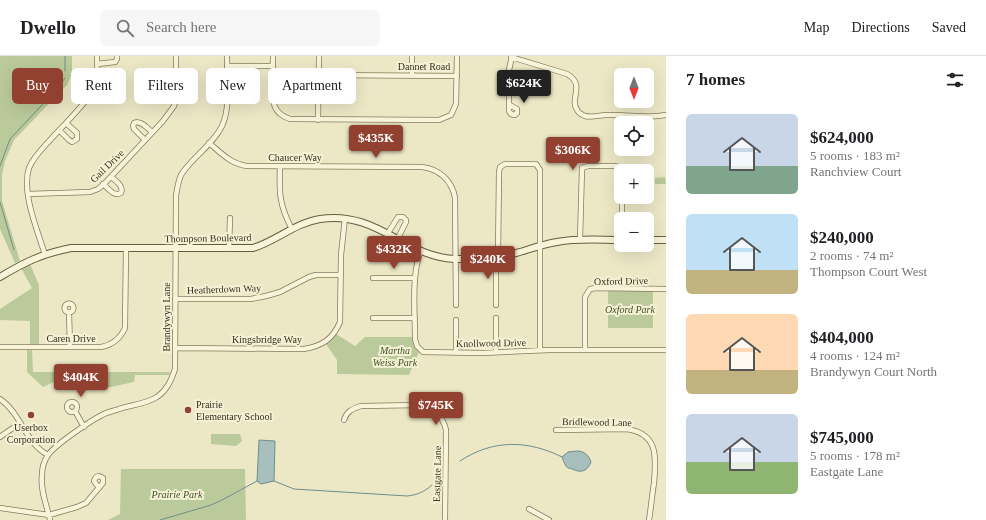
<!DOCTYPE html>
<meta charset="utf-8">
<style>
:root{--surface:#fff;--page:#f6f6f6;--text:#202124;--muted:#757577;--line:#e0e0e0;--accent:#924130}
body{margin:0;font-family:"Times New Roman",serif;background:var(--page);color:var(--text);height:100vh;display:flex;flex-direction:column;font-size:15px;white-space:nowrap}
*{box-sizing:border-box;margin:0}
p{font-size:13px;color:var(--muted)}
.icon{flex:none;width:22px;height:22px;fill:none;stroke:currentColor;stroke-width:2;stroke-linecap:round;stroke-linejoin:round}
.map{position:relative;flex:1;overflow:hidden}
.panel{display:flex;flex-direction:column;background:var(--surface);width:320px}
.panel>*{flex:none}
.guide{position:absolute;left:12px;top:12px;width:380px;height:36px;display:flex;gap:8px}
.needle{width:26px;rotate:180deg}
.fabs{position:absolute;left:614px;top:12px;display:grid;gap:8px}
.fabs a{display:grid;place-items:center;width:40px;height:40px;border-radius:6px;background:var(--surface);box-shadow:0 4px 16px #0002;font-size:20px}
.price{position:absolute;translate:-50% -34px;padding:0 9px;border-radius:4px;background:var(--accent);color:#fff;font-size:13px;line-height:26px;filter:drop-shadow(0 1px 2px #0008)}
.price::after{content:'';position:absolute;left:50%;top:24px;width:12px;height:9px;margin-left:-6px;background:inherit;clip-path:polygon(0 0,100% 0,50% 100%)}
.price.on{background:#222;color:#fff}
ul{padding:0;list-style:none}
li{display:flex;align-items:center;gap:12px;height:100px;padding:0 20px}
li span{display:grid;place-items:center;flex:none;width:112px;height:80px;border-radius:6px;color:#555}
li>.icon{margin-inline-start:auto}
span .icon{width:48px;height:48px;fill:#fffc;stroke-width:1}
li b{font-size:17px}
h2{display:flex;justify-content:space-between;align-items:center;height:48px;padding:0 20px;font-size:17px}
.tag{padding:0 14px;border-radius:6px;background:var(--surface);box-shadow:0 4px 16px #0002;font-size:14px;line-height:36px}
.tag.on{background:var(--accent);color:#fff}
header{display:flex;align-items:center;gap:24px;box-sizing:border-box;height:56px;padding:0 20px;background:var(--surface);border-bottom:1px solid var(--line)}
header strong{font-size:19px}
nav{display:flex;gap:22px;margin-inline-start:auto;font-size:14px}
.search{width:280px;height:36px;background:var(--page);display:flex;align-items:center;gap:10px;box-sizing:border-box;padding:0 14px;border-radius:6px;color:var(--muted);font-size:15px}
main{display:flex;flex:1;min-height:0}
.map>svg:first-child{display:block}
</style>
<header>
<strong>Dwello</strong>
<div class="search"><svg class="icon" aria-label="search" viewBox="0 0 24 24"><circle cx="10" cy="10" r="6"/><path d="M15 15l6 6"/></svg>Search here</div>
<nav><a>Map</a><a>Directions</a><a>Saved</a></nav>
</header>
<main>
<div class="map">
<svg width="666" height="464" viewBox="0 0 666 464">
<rect width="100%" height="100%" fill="#ece8c6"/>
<path fill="#bbca9a" d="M0,0H72V17L67,29L14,84L5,105L2,119V145L20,205L15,207L0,173Z
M665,121L666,128H655V122Z
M30,208L39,229V289H30V265L0,264V253L32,232L21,212Z
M608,235H653V272H608Z
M336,278L355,290L365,281H413L415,290L419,296L409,319L337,318V304L326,288Z
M27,293H32L33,316H170L169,319H135L134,326L106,332L78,321H64L43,331L27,316Z
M211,378H240L242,385L236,390L211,388Z
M121,413H245L246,464H108L120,458Z"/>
<path fill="#a7c0bd" stroke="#6e8e8c" d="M259,384L275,385L274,425L261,428L257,425Z
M577,395C585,395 589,400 591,406C587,416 581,417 572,413C568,411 569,414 566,410C564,407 563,404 562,401L568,396Z"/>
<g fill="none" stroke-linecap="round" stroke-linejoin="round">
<path stroke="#6e8e8c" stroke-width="1" d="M65,0V15
M0,110L10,83L57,33L65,22
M0,146L14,194
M460,405C493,383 528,384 562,401
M274,425L294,433L407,440C417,439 424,436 432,429
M160,464L211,449L224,443L257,425"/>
<g stroke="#867a5d" stroke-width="6">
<path id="street" d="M273,0C273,12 271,42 275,51C278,58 284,61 290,63L439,64L451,59L456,48L457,0
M412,0V19
M511,1L567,18C586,29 569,42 577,54C579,57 582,59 585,60C592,62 599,59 607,59C626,58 647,63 666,59
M97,8L115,6L117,3V0
M227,10H273
M319,19L457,20
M510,49L517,53V57L515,59L511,58L509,55V14L512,0
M318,64L319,0
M59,74L69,84L72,86L77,83V77L66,67
M145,84L134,73L133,70L134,67C141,64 147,72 152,76
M209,87C221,97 231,108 247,110L422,111C439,113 452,124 455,142L456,249
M280,110C279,136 279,149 292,173
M103,128C109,133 114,141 121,137C124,130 116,125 111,121
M28,138L90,136L98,133L105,127L163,65L174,50L176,42V0
M622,141V163
M388,177L398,161H403L406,164V166L398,182
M580,184L582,112L588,110H616L619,111L621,115
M229,193L230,162
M421,194C411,220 415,255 415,283L417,290L423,296L482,297L549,294H666
M45,199C38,175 21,137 29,112C34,100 43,92 51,83C65,68 80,53 92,37L97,26V0
M373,222H415
M175,243H251L266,240L280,236L309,221L316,219H340
M64.5 252a4.5 4.5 0 1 1 9 0a4.5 4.5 0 1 1-9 0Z
M496,249V207L498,202L499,116L500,111L505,108H536L540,114V294
M69,257L70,291
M373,262H415
M456,264V297
M0,291H101C112,289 120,283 125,272L126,192
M175,292L304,293C322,290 333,283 340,266L341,199L345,162
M585,294V241L590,233L596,232L666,233
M496,296V262
M0,343C21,357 25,387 48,399
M67 351a5 5 0 1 1 10 0a5 5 0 1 1-10 0Z
M75,355L84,371
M344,364C347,355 352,353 361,350L422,349C435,354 443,360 446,374L445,464
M556,374L626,373C659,377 656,402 654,427C652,439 651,452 649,464
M0,381L20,367
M0,452L49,459L77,451L86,447L103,427V422L99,420L96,421L94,425L99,432
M529,453L549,464
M50,464C47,450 40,434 42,419C42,412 44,405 48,399C55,389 90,365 102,359C107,356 114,355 119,353C131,349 146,348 157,341C167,334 171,325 175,313L176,140C177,133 178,126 181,119C192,101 213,89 222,70C231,51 227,21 227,0"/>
</g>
<g stroke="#685b40" stroke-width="8">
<path id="secondary" d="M647,184H666
M0,221C25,206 41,198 71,192H253C276,185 295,167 320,163C377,154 406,202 456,203C470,203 485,204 499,201C519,198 537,189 557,186C578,182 600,184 621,184"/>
</g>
<use href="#street" stroke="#f7f4d9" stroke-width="4.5"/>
<use href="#secondary" stroke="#f7f4d9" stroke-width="6"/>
</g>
<g fill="#924130" stroke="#f4f1d5" stroke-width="1.5">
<circle cx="188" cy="354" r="4"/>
<circle cx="31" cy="359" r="4"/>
</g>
<g text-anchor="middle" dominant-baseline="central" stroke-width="4" stroke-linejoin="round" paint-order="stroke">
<g font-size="10" fill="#372f20" stroke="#f4f1d5">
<text x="424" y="10">Dannet Road</text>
<text x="295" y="101">Chaucer Way</text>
<text transform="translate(107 110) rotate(-44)">Gail Drive</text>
<text transform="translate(208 182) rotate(-1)">Thompson Boulevard</text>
<text transform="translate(621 225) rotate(-1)">Oxford Drive</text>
<text transform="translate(224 233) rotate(-2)">Heatherdown Way</text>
<text transform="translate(166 261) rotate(-90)">Brandywyn Lane</text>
<text x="71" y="282">Caren Drive</text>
<text x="267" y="283">Kingsbridge Way</text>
<text transform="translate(491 287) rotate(-1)">Knollwood Drive</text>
<text transform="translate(597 366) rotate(1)">Bridlewood Lane</text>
<text transform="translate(437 418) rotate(-89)">Eastgate Lane</text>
</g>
<g font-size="10" font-style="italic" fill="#405227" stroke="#f4f1d5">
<text x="630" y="253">Oxford Park</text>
<text x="395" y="294">Martha<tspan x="395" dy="12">Weiss Park</tspan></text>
<text x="177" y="438">Prairie Park</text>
</g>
<g font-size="10" fill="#372f20" stroke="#f4f1d5" text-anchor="start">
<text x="196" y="348">Prairie<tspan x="196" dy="12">Elementary School</tspan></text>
<text x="31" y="371" text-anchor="middle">Userbox<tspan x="31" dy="12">Corporation</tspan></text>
</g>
</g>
</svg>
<div class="fabs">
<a><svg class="needle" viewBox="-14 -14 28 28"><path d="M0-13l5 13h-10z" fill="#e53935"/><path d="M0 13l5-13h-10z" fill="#757577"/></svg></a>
<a><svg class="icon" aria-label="locate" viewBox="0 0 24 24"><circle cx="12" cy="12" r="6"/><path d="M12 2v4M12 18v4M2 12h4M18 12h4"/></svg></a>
<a>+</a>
<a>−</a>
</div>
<b class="price on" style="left:524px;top:48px">$624K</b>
<b class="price" style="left:376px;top:103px">$435K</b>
<b class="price" style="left:573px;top:115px">$306K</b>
<b class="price" style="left:394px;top:214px">$432K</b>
<b class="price" style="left:488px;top:224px">$240K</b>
<b class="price" style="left:81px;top:342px">$404K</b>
<b class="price" style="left:436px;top:370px">$745K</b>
<div class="guide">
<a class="tag on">Buy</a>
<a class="tag">Rent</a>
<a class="tag">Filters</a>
<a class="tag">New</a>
<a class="tag">Apartment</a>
</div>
</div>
<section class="panel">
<h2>7 homes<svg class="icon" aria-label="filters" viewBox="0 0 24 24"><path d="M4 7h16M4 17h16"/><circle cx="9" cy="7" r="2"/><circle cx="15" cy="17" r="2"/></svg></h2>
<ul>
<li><span style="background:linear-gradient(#c9d6e8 65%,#7fa58c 0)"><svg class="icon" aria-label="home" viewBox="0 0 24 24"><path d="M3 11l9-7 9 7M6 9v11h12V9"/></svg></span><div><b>$624,000</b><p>5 rooms · 183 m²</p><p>Ranchview Court</p></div></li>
<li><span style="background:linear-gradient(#bfe0f5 70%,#c2b280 0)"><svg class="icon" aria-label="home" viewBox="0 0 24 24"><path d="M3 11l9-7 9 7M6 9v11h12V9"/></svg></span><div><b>$240,000</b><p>2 rooms · 74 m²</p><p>Thompson Court West</p></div></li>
<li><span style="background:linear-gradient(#ffd9b3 70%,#c2b280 0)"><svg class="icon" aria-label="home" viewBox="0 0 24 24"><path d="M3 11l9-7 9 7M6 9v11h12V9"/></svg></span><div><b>$404,000</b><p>4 rooms · 124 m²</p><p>Brandywyn Court North</p></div></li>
<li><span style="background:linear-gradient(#c9d6e8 60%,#8fb573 0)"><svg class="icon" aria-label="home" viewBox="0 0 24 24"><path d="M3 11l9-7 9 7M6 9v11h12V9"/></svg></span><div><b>$745,000</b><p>5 rooms · 178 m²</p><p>Eastgate Lane</p></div></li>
</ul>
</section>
</main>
